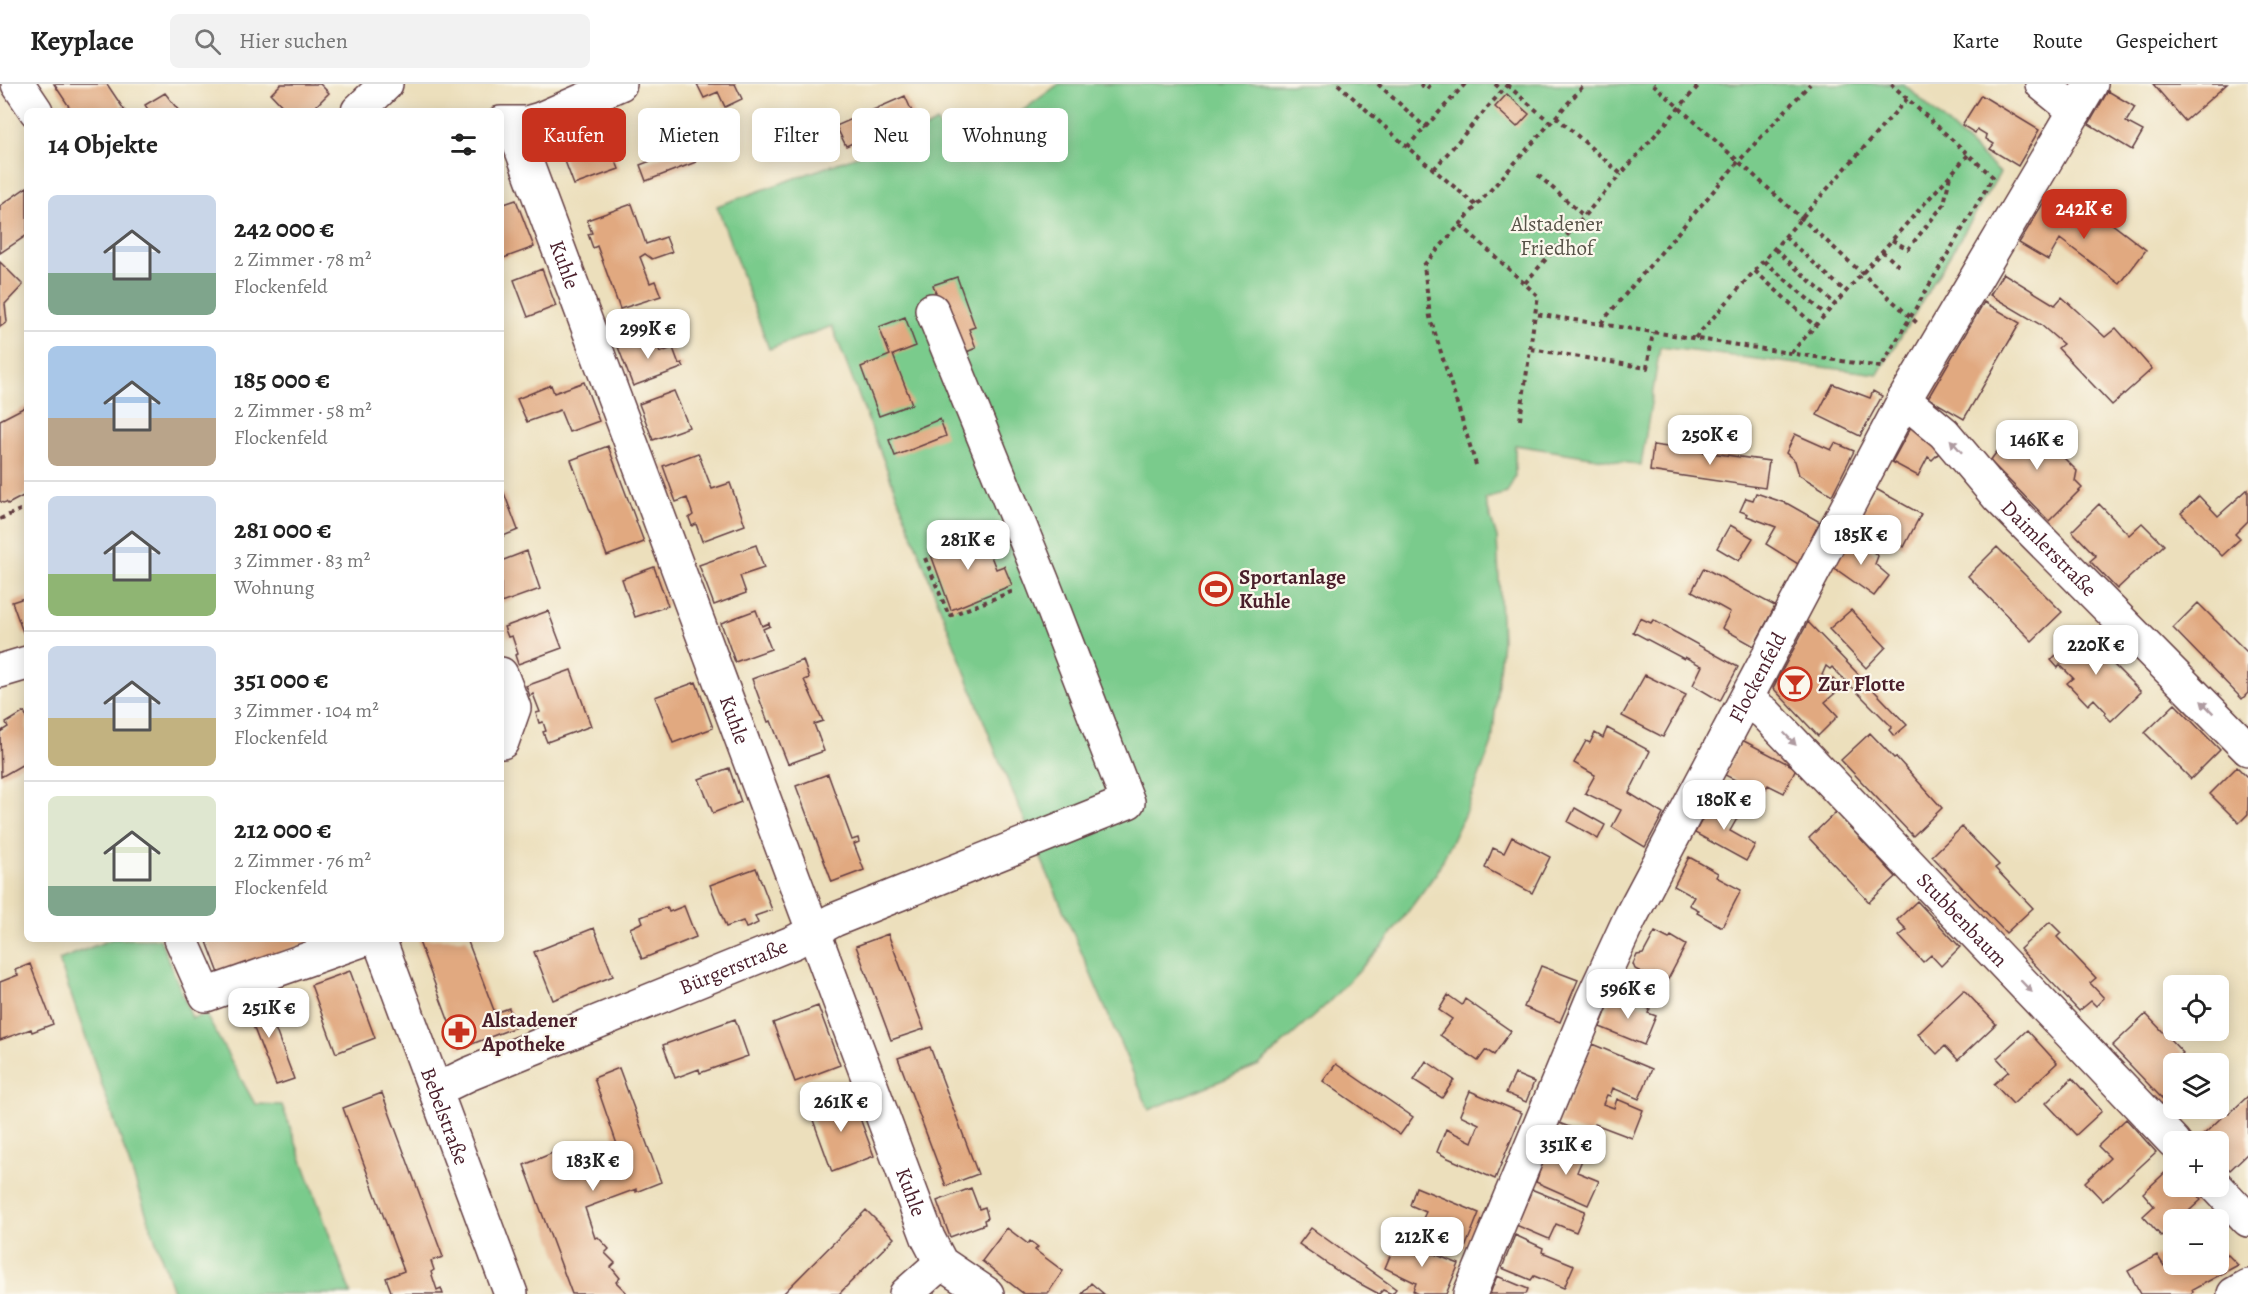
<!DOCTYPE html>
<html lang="de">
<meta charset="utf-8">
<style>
:root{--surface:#fff;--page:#f2f2f2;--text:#222;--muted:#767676;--line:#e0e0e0;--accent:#c8321e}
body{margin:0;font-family:Alegreya,serif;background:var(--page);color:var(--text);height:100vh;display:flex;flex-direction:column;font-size:22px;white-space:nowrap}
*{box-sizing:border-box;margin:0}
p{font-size:20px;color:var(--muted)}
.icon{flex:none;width:33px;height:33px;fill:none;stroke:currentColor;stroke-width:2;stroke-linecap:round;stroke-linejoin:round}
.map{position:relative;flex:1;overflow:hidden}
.drawer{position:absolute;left:24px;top:24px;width:480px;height:834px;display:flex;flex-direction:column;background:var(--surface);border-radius:9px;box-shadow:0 3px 15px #0003}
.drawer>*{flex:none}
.hud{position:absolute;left:522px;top:24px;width:570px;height:54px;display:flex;gap:12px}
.buttons{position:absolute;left:2163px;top:891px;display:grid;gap:12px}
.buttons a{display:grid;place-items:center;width:66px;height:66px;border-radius:9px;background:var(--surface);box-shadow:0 3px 15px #0003;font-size:30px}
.price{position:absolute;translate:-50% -51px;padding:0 14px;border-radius:12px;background:#fff;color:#222;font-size:20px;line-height:39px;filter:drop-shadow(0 2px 3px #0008)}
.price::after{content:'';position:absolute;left:50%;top:36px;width:18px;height:14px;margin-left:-9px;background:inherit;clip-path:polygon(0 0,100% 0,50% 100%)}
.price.current{background:var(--accent);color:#fff}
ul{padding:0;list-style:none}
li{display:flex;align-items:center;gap:18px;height:150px;padding:0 24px}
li+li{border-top:2px solid var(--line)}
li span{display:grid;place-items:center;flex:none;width:168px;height:120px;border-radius:9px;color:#555}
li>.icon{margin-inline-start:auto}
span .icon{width:72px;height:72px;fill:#fffc;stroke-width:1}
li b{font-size:26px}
h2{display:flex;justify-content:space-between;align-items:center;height:72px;padding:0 24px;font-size:26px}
.pill{padding:0 21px;border-radius:9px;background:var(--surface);box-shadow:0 3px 15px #0003;font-size:21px;line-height:54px}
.pill.current{background:var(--accent);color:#fff}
header{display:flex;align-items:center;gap:36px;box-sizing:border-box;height:84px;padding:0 30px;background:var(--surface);border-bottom:2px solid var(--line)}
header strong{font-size:28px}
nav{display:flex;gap:33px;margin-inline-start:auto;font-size:21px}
.search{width:420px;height:54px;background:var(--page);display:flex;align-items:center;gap:15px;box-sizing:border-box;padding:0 21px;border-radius:9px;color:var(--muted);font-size:22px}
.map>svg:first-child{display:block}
</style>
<header>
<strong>Keyplace</strong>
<div class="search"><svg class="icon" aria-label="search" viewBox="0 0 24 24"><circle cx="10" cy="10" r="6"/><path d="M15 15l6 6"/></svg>Hier suchen</div>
<nav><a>Karte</a><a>Route</a><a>Gespeichert</a></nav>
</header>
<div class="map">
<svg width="2248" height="1210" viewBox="0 0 2248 1210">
<rect width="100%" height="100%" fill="#fbf7ec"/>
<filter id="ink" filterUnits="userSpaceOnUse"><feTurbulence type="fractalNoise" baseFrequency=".0167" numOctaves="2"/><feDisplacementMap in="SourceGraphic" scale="12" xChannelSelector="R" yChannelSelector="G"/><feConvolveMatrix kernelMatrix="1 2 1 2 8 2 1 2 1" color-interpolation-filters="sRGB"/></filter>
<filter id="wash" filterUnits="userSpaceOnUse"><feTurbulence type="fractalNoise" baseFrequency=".008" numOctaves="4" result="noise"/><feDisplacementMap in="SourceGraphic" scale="24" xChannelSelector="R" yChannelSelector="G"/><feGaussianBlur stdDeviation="1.35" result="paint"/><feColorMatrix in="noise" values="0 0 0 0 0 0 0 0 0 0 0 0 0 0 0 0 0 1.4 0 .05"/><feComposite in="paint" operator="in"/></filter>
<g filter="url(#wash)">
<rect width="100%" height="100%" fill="#ecdfbc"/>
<path fill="#7acb8c" stroke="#62755c" stroke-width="1.5" d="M1059,0H1904L2000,89L1878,290L1660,263L1641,381L1515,361V392L1507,409L1485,415L1497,454L1502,556L1492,659L1466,727L1437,788L1384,860L1326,921L1259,981L1149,1026L998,674L832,242L769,265L717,122L905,55L937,38L955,76Z
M112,855H160L192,934L206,931L255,1020L282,1021L351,1210H174L59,876Z"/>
<g id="blocks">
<path fill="#e1a980" d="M54,0H107L125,27H72Z
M281,0H320L329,9L311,27H287L271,10Z
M697,0H735L742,15L725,23L718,8L704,14Z
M2153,0H2227L2185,37Z
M2108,7L2135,23L2126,38L2143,47L2132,66L2089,40Z
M165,9L179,27H149L145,21Z
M1507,10L1529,30L1517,43L1495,23Z
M1981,11L2039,46L2018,82L1990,65L1994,60L1986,55L1987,51L1977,45L1975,49L1962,41Z
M905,12L914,32L846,62L836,42Z
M685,48L696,78L646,97L640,81L666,71L660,56Z
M606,52L619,85L574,101L562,69Z
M27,103V151L0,169V122Z
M516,116L534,163L501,175V121Z
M2045,116L2080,136L2090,123L2146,166L2120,200L2060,155L2048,176L2019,159Z
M632,120L646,160L666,153L672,168L652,175L645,170L640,173L650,199L655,197L661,212L620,225L597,162L593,164L588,150L592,149L587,136Z
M0,178L23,201L5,220L7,238L0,243Z
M542,185L556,222L528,233L514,196Z
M2003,189L2055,221L2062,213L2105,253L2116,244L2152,285L2112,321L2058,264L2063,260L2041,241L1990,211Z
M957,193L975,243L969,245L976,264L957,272L933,201Z
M1984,218L2020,239L1964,335L1928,314Z
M905,233L916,262L893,271L912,320L879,332L861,283L890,271L879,243Z
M653,251L660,268L673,264L679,280L682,279L684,283L633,302L618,263Z
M584,298L599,337L569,348L560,326L527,338L517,315L551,301L554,309Z
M1833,300L1870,314L1873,307L1882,312L1860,352L1817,331Z
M674,307L689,343L653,356L639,320Z
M27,322V410L8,420L6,418L3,419L0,417V336Z
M940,335L946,352L895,372L889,356Z
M2018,339L2028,349L2038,348L2077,387L2075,397L2082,404L2049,437L1990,377Z
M1911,343L1936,358L1943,365L1932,376L1928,373L1918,392L1892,378Z
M1795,350L1831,366L1835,359L1854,367L1832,411L1799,391L1795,377L1786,369Z
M1653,361L1769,377L1765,404L1650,387Z
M608,362L644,458L607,472L571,376Z
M698,369L712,405L730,399L745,441L702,457L696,440L692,442L689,434L693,431L687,414L676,418L663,382Z
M1876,405L1921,430L1904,463L1857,438Z
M2248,405V437L2235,450L2240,455L2222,472L2181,429L2199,412L2218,432Z
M504,409L518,446L501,453V411Z
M1756,409L1788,420L1820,438L1798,480L1766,460L1776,443L1747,432L1748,430L1740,427L1746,414L1753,416Z
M2099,420L2129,451L2142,439L2164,461L2117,505L2090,477L2096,472L2072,447Z
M1730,441L1753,454L1739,477L1717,464Z
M982,449L996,485L1004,482L1012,501L951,526L930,468Z
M1852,450L1878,472L1875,480L1889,492L1874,512L1833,483Z
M756,461L764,484L740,492L746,509L714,521L699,481Z
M1997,463L2062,528L2032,557L1968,492Z
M527,467L540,505L501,519V477Z
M654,483L668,522L635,533L622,495Z
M1704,484L1775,522L1754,562L1722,544L1730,528L1692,507Z
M27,513V550L24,551L12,518Z
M2198,519L2248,569V609L2242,615L2173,544Z
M756,526L762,542L769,539L770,542L763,545L771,565L735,578L721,539Z
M1851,526L1886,563L1866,584L1829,545Z
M548,527L562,564L518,580L515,571L518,570L512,552L508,553L504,543Z
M1640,534L1651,539L1653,536L1738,583L1720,617L1693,601L1702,582L1685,573L1684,575L1633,548Z
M1808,538L1907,641L1894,652L1889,646L1892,643L1832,583L1830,585L1826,582L1822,591L1829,598L1833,595L1841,604L1825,618L1838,632L1818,652L1773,604Z
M2080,547L2141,608L2111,637L2104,630L2106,628L2094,615L2088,621L2067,599L2073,594L2060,581L2058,584L2051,576Z
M803,576L809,594L804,596L823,637L814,640L824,667L788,680L771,637L768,638L752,595Z
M571,586L591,642L547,658L543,648L546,647L543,638L539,639L536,629L540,628L533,610L530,612L526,602Z
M1645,591L1686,611L1663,653L1622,632Z
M696,598L713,644L673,659L655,613Z
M2175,620L2220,666L2191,695L2145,649Z
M24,628L27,633V678L1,693L0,648L8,643L6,639Z
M1607,644L1650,667L1629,709L1663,730L1645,763L1612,743L1621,726L1585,709L1595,691L1574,679L1586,657L1590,659L1595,649L1603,654Z
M1870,649L1894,674L1896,673L1942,724L1913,752L1841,676Z
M1742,656L1796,684L1784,709L1768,701L1763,710L1725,691Z
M2237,683L2248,694V730L2239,739L2210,710Z
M729,684L741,718L713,729L699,695Z
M828,690L852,756L858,754L859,758L854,760L864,786L832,798L796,702Z
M1712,716L1739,731L1730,747L1755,761L1746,777L1695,749Z
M1575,724L1605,741L1598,755L1568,738Z
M1836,728L1896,793L1869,818L1809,754Z
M1962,743L1999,781L1995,784L2033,824L2006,849L1932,772Z
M1512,753L1550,773L1532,809L1485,784L1493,764L1504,769Z
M1689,773L1718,789L1716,793L1741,806L1722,843L1697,829L1699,826L1689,821L1694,813L1674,802Z
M756,784L772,826L755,832L758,839L752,842L746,844L743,837L726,843L710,801Z
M1917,817L1960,863L1941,882L1931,871L1923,878L1899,852L1907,846L1897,836Z
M684,822L696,853L642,875L630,844L643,838L641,833L667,823L669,828Z
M2050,838L2061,849L2057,853L2096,894L2090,899L2104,914L2096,922L2091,917L2079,927L2020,865Z
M594,844L613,892L553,916L534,868Z
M1655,848L1669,855L1671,852L1686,861L1665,901L1635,885L1633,880L1637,871L1643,870Z
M888,850L924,945L891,956L856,862Z
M206,855H316L220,892Z
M418,855H467L495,929L509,924L516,943L459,965Z
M30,880L53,940L32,948L31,945L0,956V898L18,891L15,886Z
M1541,882L1578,896L1560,938L1524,923Z
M350,887L375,954L336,969L311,901Z
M1964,906L1996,940L1958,976L1945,962L1937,970L1918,950Z
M262,909L294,995L276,1001L243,916Z
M1613,910L1650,925L1648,929L1656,932L1644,961L1600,943Z
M1448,911L1462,921L1465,915L1511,947L1494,971L1486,966L1478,977L1440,951L1452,935L1439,926Z
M818,922L840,981L795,998L773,939Z
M2146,930L2183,969L2171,981L2174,984V1024H2179L2175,1028L2112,962Z
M735,935L748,972L700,989L699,985L675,994L663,961Z
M2027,946L2057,979L2013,1020L1994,1000L2009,987L1997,974Z
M1592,960L1652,985L1639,1015L1613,1004L1610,1012L1607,1011L1603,1020L1614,1024L1617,1015L1643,1026L1632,1054L1595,1040L1590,1051L1559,1039Z
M930,963L978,1090L946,1102L898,974Z
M1426,977L1454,996L1442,1014L1414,996Z
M1336,980L1413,1033L1400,1051L1323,997Z
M619,984L661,1098L636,1108V1105L585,1124L595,1154L598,1153L609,1165L605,1169L615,1179L611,1183L620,1194L616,1198L626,1208L623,1210H572L524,1081L562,1065L572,1087L579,1083L578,1079L611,1066L614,1072L620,1069L594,994Z
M1515,990L1534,998L1526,1018L1506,1009Z
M2072,994L2102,1027L2076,1051L2046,1019Z
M1470,1007L1522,1029L1495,1095L1448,1074L1437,1068L1446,1045L1472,1058L1479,1040L1460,1031Z
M382,1009L443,1173L431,1177L434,1186L431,1188L437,1206L441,1204L443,1210H392L386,1194L404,1187L343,1024Z
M851,1010L874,1072L832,1088L809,1025Z
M2248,1012V1069L2230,1086L2218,1074V1058H2203L2200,1054L2227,1028L2229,1030Z
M2126,1035L2156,1068L2103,1117L2085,1098L2110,1074L2098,1062Z
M1548,1062L1582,1076L1577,1088L1599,1097L1588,1121L1536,1098Z
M2171,1083L2174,1086V1102H2189L2201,1116L2179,1136H2174V1141L2161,1152L2143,1132L2154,1122L2143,1109Z
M1416,1103L1479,1129L1465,1164L1418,1145L1426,1128L1410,1121Z
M971,1104L979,1125L985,1123L988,1134L984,1136L985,1140L950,1153L937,1117Z
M1531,1105L1585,1127L1576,1148L1556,1140L1549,1155L1516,1141Z
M866,1126L894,1154L839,1210H783Z
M1007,1144L1028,1160L1030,1157L1038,1163L1035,1166L1063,1187L1048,1209L1024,1210L982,1177Z
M1311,1144L1396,1205L1392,1210L1383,1206L1379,1210L1342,1190L1299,1160Z
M1515,1151L1543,1164L1542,1168L1574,1181L1564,1204L1534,1192L1531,1196L1502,1184Z
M1397,1155L1459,1180L1446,1210H1419L1413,1207L1416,1199L1385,1184Z
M2218,1161L2238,1181L2192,1206L2193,1208L2190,1210H2141L2128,1187L2157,1171L2164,1182L2174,1177V1180H2218Z
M1497,1192L1528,1205L1526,1210H1490Z
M1091,1199L1104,1210H1082Z"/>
</g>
</g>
<g filter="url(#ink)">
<use href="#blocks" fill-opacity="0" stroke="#623c41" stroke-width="1.5"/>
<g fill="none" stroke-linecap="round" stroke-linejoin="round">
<g stroke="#623c41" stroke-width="36">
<g id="minor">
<path d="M18,0L36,27"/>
<path d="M2042,0L2075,27"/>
<path d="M358,27L386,0"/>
<path d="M501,39H526L540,35L620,0"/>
<path id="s1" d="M512,40L928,1154L941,1179L987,1210"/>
<path id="s2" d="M1904,316L1944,349L1999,414L2248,665"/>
<path d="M0,587L27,579"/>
<path d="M501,590L514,624L502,658"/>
<path id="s3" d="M1747,616L1765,629L2174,1058"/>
<path d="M181,855L206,911L365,855"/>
<path id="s4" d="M379,855L511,1210"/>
<path id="s5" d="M436,1006L469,990L794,858L834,836L1128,718L1042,496L932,226"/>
<path d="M2216,1102L2248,1136"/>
<path d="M906,1210L941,1179"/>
<path id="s6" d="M1470,1210L1592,916L1630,834L1904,316L2091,0"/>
<path d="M2234,1210L2248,1202"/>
</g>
</g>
<path stroke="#623c41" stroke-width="4" stroke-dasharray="4.5 4.5" stroke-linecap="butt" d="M1338,0L1407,63
M1378,0L1426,44
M1420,0L1427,5L1431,0
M1465,0L1407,63L1477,122
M1495,0L1502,6
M1653,0L1917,239
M1507,1L1551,39
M1556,33L1621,90L1700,0
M1434,85L1508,0
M1538,91L1584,132
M1461,141L1538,212L1535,230L1881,283L1993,93L1891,0
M1785,153L1845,207
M1892,156L1908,165L1944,120L1950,92
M1775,165L1834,219
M1882,167L1900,183
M1764,177L1825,230
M1755,187L1815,242
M1525,199L1621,90
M1601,239L1738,78L1810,0
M1695,254L1907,15
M1531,265L1647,284L1653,248
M1791,269L1968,71
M1520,336L1535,230
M1476,381L1430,233L1424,181L1585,0
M0,435L27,423
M925,474L949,532L1016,506"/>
<use href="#minor" stroke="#fff" stroke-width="33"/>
</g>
<defs><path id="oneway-solid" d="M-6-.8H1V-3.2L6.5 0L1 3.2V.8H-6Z" transform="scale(1.5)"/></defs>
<g fill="#ae9aa0">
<use href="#oneway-solid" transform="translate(1956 362) rotate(-132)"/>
<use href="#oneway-solid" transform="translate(2207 623) rotate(-135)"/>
<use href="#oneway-solid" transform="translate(1790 655) rotate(46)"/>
<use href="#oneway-solid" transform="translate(2026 902) rotate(46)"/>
</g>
</g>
<defs>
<g id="stadium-ring" transform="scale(1.725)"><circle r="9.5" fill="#fbf7ec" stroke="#c8321e" stroke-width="1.5"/><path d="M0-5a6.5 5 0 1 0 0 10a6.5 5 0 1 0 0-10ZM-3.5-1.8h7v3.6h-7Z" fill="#c8321e"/></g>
<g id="bar-ring" transform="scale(1.725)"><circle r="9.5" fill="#fbf7ec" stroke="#c8321e" stroke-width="1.5"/><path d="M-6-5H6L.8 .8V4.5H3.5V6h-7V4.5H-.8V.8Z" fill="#c8321e"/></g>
<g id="pharmacy-ring" transform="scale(1.725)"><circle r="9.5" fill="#fbf7ec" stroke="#c8321e" stroke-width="1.5"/><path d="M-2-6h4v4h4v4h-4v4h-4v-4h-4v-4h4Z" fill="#c8321e"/></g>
</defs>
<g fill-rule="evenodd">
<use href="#stadium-ring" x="1216" y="505"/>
<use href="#bar-ring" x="1795" y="600"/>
<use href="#pharmacy-ring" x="459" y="948"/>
</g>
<g text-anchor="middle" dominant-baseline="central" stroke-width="4.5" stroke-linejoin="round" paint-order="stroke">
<g font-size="21" fill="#585348" stroke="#fbf7ec">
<text x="1557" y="140">Alstadener<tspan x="1557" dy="24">Friedhof</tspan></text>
</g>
<g font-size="21" fill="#4a1f2b" stroke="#fbf7ec">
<text stroke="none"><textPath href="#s1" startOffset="150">Kuhle</textPath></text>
<text stroke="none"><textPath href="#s2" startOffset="208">Daimlerstraße</textPath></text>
<text stroke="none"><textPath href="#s6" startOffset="681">Flockenfeld</textPath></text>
<text stroke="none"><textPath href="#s1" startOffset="636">Kuhle</textPath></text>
<text stroke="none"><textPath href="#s3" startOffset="308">Stubbenbaum</textPath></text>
<text stroke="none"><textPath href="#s5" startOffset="322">Bürgerstraße</textPath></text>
<text stroke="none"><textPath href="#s4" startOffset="189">Bebelstraße</textPath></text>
<text stroke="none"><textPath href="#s1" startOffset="1140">Kuhle</textPath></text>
</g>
<g font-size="21" font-weight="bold" fill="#4a1f2b" stroke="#fbf7ec" text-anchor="start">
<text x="1239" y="493">Sportanlage<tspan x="1239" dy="24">Kuhle</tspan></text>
<text x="1818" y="600">Zur Flotte</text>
<text x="482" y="936">Alstadener<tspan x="482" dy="24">Apotheke</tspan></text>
</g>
</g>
</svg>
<div class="buttons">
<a><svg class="icon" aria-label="locate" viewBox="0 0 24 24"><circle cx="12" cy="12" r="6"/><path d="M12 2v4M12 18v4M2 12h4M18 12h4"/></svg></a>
<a><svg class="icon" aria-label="layers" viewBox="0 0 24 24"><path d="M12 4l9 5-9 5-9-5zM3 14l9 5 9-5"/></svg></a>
<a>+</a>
<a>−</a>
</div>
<b class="price current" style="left:2084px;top:156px">242K €</b>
<b class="price" style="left:648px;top:276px">299K €</b>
<b class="price" style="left:1710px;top:382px">250K €</b>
<b class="price" style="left:2037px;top:387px">146K €</b>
<b class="price" style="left:1861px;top:482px">185K €</b>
<b class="price" style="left:968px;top:487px">281K €</b>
<b class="price" style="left:2096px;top:592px">220K €</b>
<b class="price" style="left:1724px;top:747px">180K €</b>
<b class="price" style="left:1628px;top:936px">596K €</b>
<b class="price" style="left:269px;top:955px">251K €</b>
<b class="price" style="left:841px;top:1049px">261K €</b>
<b class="price" style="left:1566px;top:1092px">351K €</b>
<b class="price" style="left:593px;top:1108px">183K €</b>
<b class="price" style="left:1422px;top:1184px">212K €</b>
<div class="hud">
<a class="pill current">Kaufen</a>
<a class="pill">Mieten</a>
<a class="pill">Filter</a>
<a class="pill">Neu</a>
<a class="pill">Wohnung</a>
</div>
<section class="drawer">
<h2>14 Objekte<svg class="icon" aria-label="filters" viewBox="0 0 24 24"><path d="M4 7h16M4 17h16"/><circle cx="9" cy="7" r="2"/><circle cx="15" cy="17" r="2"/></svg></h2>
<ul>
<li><span style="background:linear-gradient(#c9d6e8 65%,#7fa58c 0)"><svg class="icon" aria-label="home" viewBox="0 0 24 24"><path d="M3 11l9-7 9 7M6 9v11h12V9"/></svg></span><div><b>242 000 €</b><p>2 Zimmer · 78 m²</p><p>Flockenfeld</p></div></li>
<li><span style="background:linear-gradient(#a9c7e8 60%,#b9a48a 0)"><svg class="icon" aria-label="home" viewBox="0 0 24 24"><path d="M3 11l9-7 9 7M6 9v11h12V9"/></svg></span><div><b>185 000 €</b><p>2 Zimmer · 58 m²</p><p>Flockenfeld</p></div></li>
<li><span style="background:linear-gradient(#c9d6e8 65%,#8fb573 0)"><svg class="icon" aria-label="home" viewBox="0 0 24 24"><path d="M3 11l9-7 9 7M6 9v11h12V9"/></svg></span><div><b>281 000 €</b><p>3 Zimmer · 83 m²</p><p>Wohnung</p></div></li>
<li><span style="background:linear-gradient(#c9d6e8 60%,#c2b280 0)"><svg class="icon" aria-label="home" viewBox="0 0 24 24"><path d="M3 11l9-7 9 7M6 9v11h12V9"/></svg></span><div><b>351 000 €</b><p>3 Zimmer · 104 m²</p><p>Flockenfeld</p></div></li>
<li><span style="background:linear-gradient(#dfe7d0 75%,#7fa58c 0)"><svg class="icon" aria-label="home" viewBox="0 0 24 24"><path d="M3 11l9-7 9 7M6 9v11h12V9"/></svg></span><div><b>212 000 €</b><p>2 Zimmer · 76 m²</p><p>Flockenfeld</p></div></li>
</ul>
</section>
</div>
